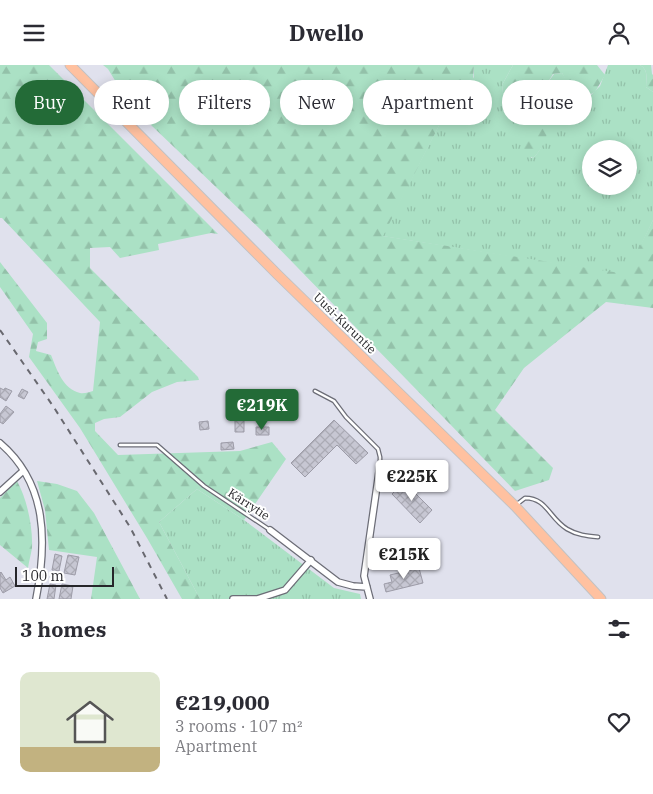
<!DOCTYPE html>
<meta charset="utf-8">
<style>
:root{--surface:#fff;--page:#f2f2f3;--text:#2b2b33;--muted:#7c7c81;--line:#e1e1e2;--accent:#236b37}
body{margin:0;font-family:"IBM Plex Serif",serif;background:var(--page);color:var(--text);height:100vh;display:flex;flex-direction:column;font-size:19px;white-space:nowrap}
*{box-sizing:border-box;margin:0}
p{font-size:16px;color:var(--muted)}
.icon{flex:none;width:28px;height:28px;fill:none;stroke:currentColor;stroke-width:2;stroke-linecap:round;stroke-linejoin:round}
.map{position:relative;height:534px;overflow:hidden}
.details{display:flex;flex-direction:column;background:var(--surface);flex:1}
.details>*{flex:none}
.hud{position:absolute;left:15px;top:15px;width:624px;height:45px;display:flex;gap:10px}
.tools{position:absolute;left:582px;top:75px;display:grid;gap:10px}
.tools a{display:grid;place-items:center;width:55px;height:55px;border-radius:50%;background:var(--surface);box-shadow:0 2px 12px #0003;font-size:25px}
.scale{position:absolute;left:15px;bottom:12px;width:99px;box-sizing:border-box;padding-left:5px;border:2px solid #26262a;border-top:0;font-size:14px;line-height:18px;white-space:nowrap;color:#26262a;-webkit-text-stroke:4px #fff;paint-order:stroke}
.price{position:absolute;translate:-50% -42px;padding:0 11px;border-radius:5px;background:#fff;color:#222;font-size:16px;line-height:32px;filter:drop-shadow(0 1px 2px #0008)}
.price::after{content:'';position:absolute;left:50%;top:30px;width:15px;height:11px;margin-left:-8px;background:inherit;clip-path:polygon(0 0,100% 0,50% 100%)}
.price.current{background:var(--accent);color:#fff}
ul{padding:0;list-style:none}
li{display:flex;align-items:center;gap:15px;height:125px;padding:0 20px}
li+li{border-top:1px solid var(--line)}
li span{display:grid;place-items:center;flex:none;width:140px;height:100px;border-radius:10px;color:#555}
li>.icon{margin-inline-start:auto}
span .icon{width:60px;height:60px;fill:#fffc;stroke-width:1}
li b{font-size:21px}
h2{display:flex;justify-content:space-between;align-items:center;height:60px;padding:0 20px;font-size:21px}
.tag{padding:0 18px;border-radius:22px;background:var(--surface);box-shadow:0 2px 12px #0003;font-size:18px;line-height:45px}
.tag.current{background:var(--accent);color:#fff}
header{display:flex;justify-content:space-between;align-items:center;height:65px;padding:0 20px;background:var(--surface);font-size:22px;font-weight:700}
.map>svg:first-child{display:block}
</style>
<header><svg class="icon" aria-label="menu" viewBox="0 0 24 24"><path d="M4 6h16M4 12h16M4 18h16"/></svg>Dwello<svg class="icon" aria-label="person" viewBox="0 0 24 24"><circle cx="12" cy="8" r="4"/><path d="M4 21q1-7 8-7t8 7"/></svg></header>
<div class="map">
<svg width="653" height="534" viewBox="0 0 653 534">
<defs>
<pattern id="grass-tufts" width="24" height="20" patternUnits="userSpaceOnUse" patternTransform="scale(1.25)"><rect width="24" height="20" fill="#abe1c5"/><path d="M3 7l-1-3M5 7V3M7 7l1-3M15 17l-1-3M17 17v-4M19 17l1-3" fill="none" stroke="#93c1a9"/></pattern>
<pattern id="forest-firs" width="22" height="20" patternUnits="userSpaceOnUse" patternTransform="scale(1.25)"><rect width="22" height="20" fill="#abe1c5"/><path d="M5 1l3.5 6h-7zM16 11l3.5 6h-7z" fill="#93c1a9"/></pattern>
<pattern id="building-cross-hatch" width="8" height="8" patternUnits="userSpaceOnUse" patternTransform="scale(1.25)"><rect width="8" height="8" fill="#c7c7d3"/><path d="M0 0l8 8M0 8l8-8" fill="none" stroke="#ababb5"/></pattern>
</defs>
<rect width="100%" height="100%" fill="#e0e1ed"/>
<path fill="url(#grass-tufts)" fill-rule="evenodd" d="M474,0H513L502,20L503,28L519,52L531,93H533C543,84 550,65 546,53C544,46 539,41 540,34C542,25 549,16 554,9L562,8L572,24L590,31L600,21L608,0H640C649,5 646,14 646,22L653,27V155L627,210L382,171L453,33L464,26L474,12ZM591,84H629V121H591Z
M197,424L244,455L334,523L360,529L361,534H200L159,457Z"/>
<path fill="url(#forest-firs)" d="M0,0H49L218,169L211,168L158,179L159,185L120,193L110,182L90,183V203L198,312L199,315L177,317L152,327L120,352L104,354L95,358V366L118,390L240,386L272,377L286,394L244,455L197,424L159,457L200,534H182L147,473L80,363L29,292L33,269L0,222V197L47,258V274L38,277L36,286L51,290C57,305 63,324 80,328C84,329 89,327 93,326L100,257L2,153H0Z
M103,0H474L473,16L464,26L453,33L383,171L626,209L653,155V243L606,237L524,303L495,345L553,403L549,415L515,426L261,165L152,61L122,27L108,4Z
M513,0H597L605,10L595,27L585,32L579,26L569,22L562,8L553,9C549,16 542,25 540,34C539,41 543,47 546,53C552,65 543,84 533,93C515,88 524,64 519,51C515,43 508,36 503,28L502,20Z
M640,0H651L652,9L653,10V27L646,22C646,14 649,5 640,0Z
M17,416C27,434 33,462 32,483C31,489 29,496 28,503L0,480V433Z
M37,416L57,419L77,426L94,448L140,534H91L97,492L49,485L45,445Z"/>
<path fill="url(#building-cross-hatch)" stroke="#9d9ca8" d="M0,323L4,325L5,323L12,326L6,336L0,332Z
M22,324L28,327L24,334L18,331Z
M6,341L14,347L3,359L0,357V349Z
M235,349H244V367H235Z
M334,355L368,388L356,399L337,380L305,412L291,398Z
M208,356L209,364L200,365L199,357Z
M256,362H269V370H256Z
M233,377L234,384L221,385V378Z
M404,417L432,445L420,458L392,429Z
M55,489L62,491L59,506L52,505Z
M68,490L79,492L75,510L64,508Z
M419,503L423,518L386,527L384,519L392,517L390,510Z
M1,507L6,515L10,512L15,521L3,528L0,523V508Z
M50,519L56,520L54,534H47Z
M62,519L73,521L71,534H59Z"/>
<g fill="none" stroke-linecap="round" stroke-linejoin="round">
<g stroke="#6c6d77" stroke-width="5">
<path id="service" d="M315,326L334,336L346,352L378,384L380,392V400
M120,380H157L204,421L270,465
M516,440L525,433C547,433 549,453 567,464C577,470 587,471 598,472"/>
</g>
<g stroke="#6c6d77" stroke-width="8">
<path id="minor" d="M0,378C48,419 47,478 36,534
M0,427L23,406
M270,465L338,517L353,521L367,522
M233,534H257L285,525L311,495
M370,534L364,511L380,400"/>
</g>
<g stroke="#c2c2c3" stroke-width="11">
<path id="primary" d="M70,0L278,210L515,441L601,534"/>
</g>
<use href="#service" stroke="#fff" stroke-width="2.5"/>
<use href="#minor" stroke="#fff" stroke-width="5.5"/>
<use href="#primary" stroke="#ffc1a0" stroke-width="9"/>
<path stroke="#68686f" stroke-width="2" stroke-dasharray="6 6" stroke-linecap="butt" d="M0,265L53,341L130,462L167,534"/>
</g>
<g text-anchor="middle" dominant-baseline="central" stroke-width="4" stroke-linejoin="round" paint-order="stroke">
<g font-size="12" fill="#26262a" stroke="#fff">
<text transform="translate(345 258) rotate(44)">Uusi-Kuruntie</text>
<text transform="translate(249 439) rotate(33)">Kärrytie</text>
</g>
</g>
</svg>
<div class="tools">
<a><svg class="icon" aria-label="layers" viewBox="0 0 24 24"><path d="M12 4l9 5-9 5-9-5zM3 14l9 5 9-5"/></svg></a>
</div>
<div class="scale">100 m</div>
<b class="price current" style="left:262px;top:366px">€219K</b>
<b class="price" style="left:412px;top:437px">€225K</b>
<b class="price" style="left:404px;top:515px">€215K</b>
<div class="hud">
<a class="tag current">Buy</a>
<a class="tag">Rent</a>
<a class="tag">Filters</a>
<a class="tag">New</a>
<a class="tag">Apartment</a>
<a class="tag">House</a>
</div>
</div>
<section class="details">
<h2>3 homes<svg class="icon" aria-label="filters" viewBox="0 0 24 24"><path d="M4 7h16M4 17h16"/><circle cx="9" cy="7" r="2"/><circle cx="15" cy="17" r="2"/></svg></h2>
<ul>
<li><span style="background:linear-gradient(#dfe7d0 75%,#c2b280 0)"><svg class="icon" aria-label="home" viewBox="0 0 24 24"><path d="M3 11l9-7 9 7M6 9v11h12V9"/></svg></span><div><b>€219,000</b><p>3 rooms · 107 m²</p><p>Apartment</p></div><svg class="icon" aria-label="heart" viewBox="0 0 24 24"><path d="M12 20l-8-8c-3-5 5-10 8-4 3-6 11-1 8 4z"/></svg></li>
</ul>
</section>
